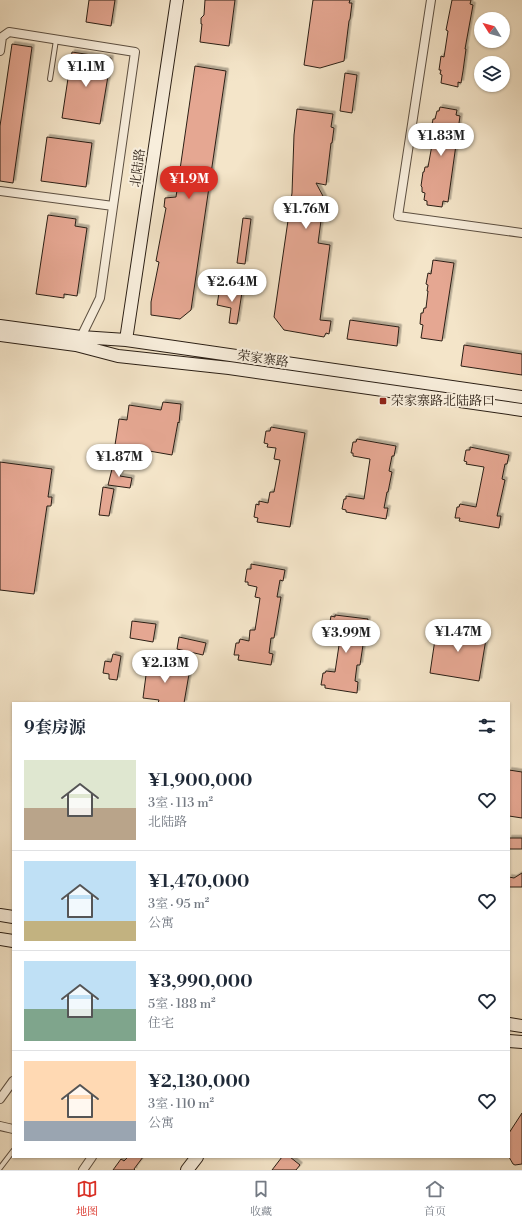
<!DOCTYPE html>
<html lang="zh">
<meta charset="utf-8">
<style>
:root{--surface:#fff;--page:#f6f6f7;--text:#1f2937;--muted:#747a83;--line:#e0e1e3;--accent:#d93025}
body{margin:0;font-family:"Libre Bodoni","Noto Serif SC",serif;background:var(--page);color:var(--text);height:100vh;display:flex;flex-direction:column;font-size:15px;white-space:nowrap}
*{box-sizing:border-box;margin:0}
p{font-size:13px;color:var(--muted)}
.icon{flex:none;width:22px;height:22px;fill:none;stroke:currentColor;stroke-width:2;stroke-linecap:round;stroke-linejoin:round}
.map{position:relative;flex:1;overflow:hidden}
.details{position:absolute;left:12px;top:702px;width:498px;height:456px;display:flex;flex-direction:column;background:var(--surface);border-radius:0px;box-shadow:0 1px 3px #0004}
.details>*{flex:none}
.needle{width:26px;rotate:307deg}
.tools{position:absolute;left:474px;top:12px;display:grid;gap:8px}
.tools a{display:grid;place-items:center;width:36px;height:36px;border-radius:50%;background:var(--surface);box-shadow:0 1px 3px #0004;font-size:20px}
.price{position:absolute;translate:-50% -34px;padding:0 9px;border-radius:14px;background:#fff;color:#222;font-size:13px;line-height:26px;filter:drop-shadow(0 1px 2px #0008)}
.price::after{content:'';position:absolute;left:50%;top:24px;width:12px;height:9px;margin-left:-6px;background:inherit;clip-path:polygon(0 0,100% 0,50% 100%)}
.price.active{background:var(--accent);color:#fff}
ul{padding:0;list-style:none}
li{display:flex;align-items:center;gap:12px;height:100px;padding:0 12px}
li+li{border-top:1px solid var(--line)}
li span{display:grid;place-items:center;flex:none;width:112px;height:80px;border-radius:0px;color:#555}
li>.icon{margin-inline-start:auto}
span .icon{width:48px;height:48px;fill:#fffc;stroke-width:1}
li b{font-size:17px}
h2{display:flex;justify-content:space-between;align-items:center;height:48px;padding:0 12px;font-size:17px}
.dock{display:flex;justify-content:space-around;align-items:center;height:56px;border-top:1px solid var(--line);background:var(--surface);font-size:11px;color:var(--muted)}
.dock a{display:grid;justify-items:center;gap:2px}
.dock .active{color:var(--accent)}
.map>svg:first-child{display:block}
</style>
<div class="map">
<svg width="522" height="1170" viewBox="0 0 522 1170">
<defs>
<filter id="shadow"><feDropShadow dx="2.5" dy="-2.5" stdDeviation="0" flood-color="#0004"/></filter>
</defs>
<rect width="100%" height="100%" fill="#f4e5c9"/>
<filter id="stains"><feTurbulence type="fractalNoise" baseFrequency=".005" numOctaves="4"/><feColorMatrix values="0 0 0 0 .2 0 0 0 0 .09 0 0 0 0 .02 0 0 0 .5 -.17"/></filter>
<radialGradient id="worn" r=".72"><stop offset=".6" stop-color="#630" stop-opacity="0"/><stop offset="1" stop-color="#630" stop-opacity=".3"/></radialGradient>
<path fill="#e5a792" stroke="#2b1f15" filter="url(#shadow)" d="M89,0H115L111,26L86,22Z
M205,0H235L229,46L200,42L202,24H201V18L204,15Z
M313,0H350L349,3H352L350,19L349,21L344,61L320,68L304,65Z
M452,0H471L470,4L473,5L465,49H466L463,71L461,83L458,82V87L441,83L442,75L440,74L441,70H439L441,56L444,57L448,31L446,30Z
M12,44L32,47L13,183L0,181V126Z
M72,52L111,58L100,124L62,118Z
M195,66L226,71L191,310L180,319L151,315V302L159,262L156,261L166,208L164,207L165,198L176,197Z
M345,73L357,75L352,113L340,111Z
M440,107L457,110L456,115L460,116L448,202L443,201L442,207L427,205V201L424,200L425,193L422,192V187L421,186L423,172H424L425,167H428L432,145L429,144L430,138L428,137L430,125H432L433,119H435L437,111H439Z
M297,109L333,114L331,127L334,128L332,143H331L326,185L316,183L324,198L318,243L330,245L320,320L331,321L329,334L326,333L324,337L284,330L274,317L292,193L294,135Z
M47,137L92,143L86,187L41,181Z
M48,215L76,219L75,226L87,228L77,296L64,294V298L36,294Z
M243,218L251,219L245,264L237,263Z
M433,260L454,263L442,341L421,338L423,325L420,324L421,313H423L424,308H426L428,291H427L428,285L426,284L428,273L431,274Z
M235,284L243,286L237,324L229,323L231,308L217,305L219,293L233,295Z
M350,320L399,327L397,346L347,339Z
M464,345L522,354V375L461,366Z
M163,402L181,404L179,423L178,422L172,455L115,445L119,419L127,420L129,405L161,410Z
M271,427L305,433L290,527L257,522L258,518L254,517L256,504L259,505V501L268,503L270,492H274L280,460L274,459L276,448L267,447L268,444L264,443L266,431H270Z
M357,439L396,446L394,456H392L389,471L392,472L388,492H387L384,508H388L386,519L346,512V510L342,509L344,499H346V496L364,499L370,459L353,456V453H351L353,442H356Z
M470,447L509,455L507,464H505L502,479L505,480L497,516H501L499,528L459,521L460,518H455L457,507H459L460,504L476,507L484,467L466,464L467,462L464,461L466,450H470Z
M0,462L52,469L48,497H52L51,506H47L34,594L0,590Z
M113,465L122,466L120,476L132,478L130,488L108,485Z
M103,487L114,489L109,516L99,515Z
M251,564L285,570L283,581L280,580L277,597H281L274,638H271L269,653L273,654L271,665L238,660L239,655H234L236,643H239L240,639L249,641L250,630H255L260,598L255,597L257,587L248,585V582H245L247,569H251Z
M335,615L368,619L366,630L362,629L360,645H363L360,665H357L355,681L358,682L357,693L325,688V685H321L323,673H325L326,671L335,672L341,632L331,631V628H329L331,616L335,617Z
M132,621L156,624L153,642L130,638Z
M437,626L487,633L479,681L430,673Z
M179,637L206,643L203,655L177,649Z
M113,654L121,656L117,680L109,679V674L103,673L105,661L111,662Z
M148,660L189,674L184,703H158L159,700L143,698Z
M509,770L522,772V818L509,816Z
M509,838H522V849H509Z
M522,873V887H509V877L514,878Z
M522,1113V1164L515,1165L513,1164L509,1157V1133Z
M128,1157H143L134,1169L135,1170H113L121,1159L124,1161Z
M282,1157H290L300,1165L296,1170H272Z"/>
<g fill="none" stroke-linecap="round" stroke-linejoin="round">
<g stroke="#5d5042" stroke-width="6">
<path id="lane" d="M50,79L56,40
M0,1168L13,1151"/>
</g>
<g stroke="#5d5042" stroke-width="10">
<path id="street" d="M431,0L398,216L522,233
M0,51L2,37L9,32L135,52L100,298L81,337
M0,191L113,206
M0,1099L13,1081
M0,1126L13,1129
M83,1170L92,1157"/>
</g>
<g stroke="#2b1f15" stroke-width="14">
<path id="secondary" d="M0,326L81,337L126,340L522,397
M0,335L76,345L118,356L229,368L522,410
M126,340L177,0
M0,915L13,917
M0,939L13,941
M509,1024L522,1026
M509,1041L522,1042
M187,1170L197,1157"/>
</g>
<use href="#lane" stroke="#f8eedc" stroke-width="4"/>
<use href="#street" stroke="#f8eedc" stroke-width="8"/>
<use href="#secondary" stroke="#f8eedc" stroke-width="12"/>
</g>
<rect fill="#8f2418" stroke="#f8eedc" stroke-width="1.5" x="379" y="397" width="8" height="8" rx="2"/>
<g text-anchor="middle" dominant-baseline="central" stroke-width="4" stroke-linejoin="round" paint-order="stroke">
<g font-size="13" fill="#2b1f15" stroke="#f8eedc">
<text transform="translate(138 168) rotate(-82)">北陆路</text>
<text transform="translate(263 359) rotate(8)">荣家寨路</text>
</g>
<g font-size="13" fill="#2b1f15" stroke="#f8eedc" text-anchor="start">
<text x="391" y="401">荣家寨路北陆路口</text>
</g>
</g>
<rect width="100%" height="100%" filter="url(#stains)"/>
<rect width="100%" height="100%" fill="url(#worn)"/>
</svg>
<div class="tools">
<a><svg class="needle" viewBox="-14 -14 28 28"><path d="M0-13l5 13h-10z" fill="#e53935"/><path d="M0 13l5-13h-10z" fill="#747a83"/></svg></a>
<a><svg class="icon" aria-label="layers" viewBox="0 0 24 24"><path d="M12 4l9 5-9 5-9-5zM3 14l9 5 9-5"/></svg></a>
</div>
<b class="price" style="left:86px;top:88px">¥1.1M</b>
<b class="price" style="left:441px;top:157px">¥1.83M</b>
<b class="price active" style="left:189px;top:200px">¥1.9M</b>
<b class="price" style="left:306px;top:230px">¥1.76M</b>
<b class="price" style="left:232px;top:303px">¥2.64M</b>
<b class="price" style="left:119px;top:478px">¥1.87M</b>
<b class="price" style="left:458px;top:653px">¥1.47M</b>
<b class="price" style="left:346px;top:654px">¥3.99M</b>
<b class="price" style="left:165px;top:684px">¥2.13M</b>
<section class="details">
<h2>9套房源<svg class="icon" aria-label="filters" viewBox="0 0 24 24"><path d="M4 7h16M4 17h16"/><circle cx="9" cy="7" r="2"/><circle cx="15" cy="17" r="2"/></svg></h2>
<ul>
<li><span style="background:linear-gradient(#dfe7d0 60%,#b9a48a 0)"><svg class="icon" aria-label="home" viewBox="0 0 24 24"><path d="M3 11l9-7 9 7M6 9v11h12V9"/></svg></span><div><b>¥1,900,000</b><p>3室 · 113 m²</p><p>北陆路</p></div><svg class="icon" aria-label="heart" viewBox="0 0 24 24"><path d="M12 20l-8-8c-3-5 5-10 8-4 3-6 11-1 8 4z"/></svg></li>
<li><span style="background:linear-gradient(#bfe0f5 75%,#c2b280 0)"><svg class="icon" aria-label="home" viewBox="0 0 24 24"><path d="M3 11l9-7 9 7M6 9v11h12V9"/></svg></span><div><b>¥1,470,000</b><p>3室 · 95 m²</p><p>公寓</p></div><svg class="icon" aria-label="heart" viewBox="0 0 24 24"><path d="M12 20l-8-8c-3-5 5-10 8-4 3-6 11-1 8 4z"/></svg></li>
<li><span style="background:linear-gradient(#bfe0f5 60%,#7fa58c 0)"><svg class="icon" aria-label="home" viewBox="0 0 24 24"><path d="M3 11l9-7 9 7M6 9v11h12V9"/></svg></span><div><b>¥3,990,000</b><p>5室 · 188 m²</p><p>住宅</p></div><svg class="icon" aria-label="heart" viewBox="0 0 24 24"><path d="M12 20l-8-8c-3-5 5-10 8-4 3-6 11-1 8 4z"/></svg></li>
<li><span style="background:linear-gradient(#ffd9b3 75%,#9aa5b1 0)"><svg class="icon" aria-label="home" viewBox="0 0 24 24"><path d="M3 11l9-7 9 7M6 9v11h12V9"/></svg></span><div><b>¥2,130,000</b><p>3室 · 110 m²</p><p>公寓</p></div><svg class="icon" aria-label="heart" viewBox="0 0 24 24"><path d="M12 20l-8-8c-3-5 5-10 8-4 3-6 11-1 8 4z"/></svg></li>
</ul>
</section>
</div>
<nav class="dock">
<a class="active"><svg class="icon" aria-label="map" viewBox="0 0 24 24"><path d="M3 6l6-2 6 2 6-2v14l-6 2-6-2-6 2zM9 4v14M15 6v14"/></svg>地图</a>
<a><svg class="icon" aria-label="saved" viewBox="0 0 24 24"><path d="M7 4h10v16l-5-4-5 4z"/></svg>收藏</a>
<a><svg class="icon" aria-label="home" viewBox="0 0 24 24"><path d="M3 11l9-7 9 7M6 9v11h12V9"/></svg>首页</a>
</nav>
